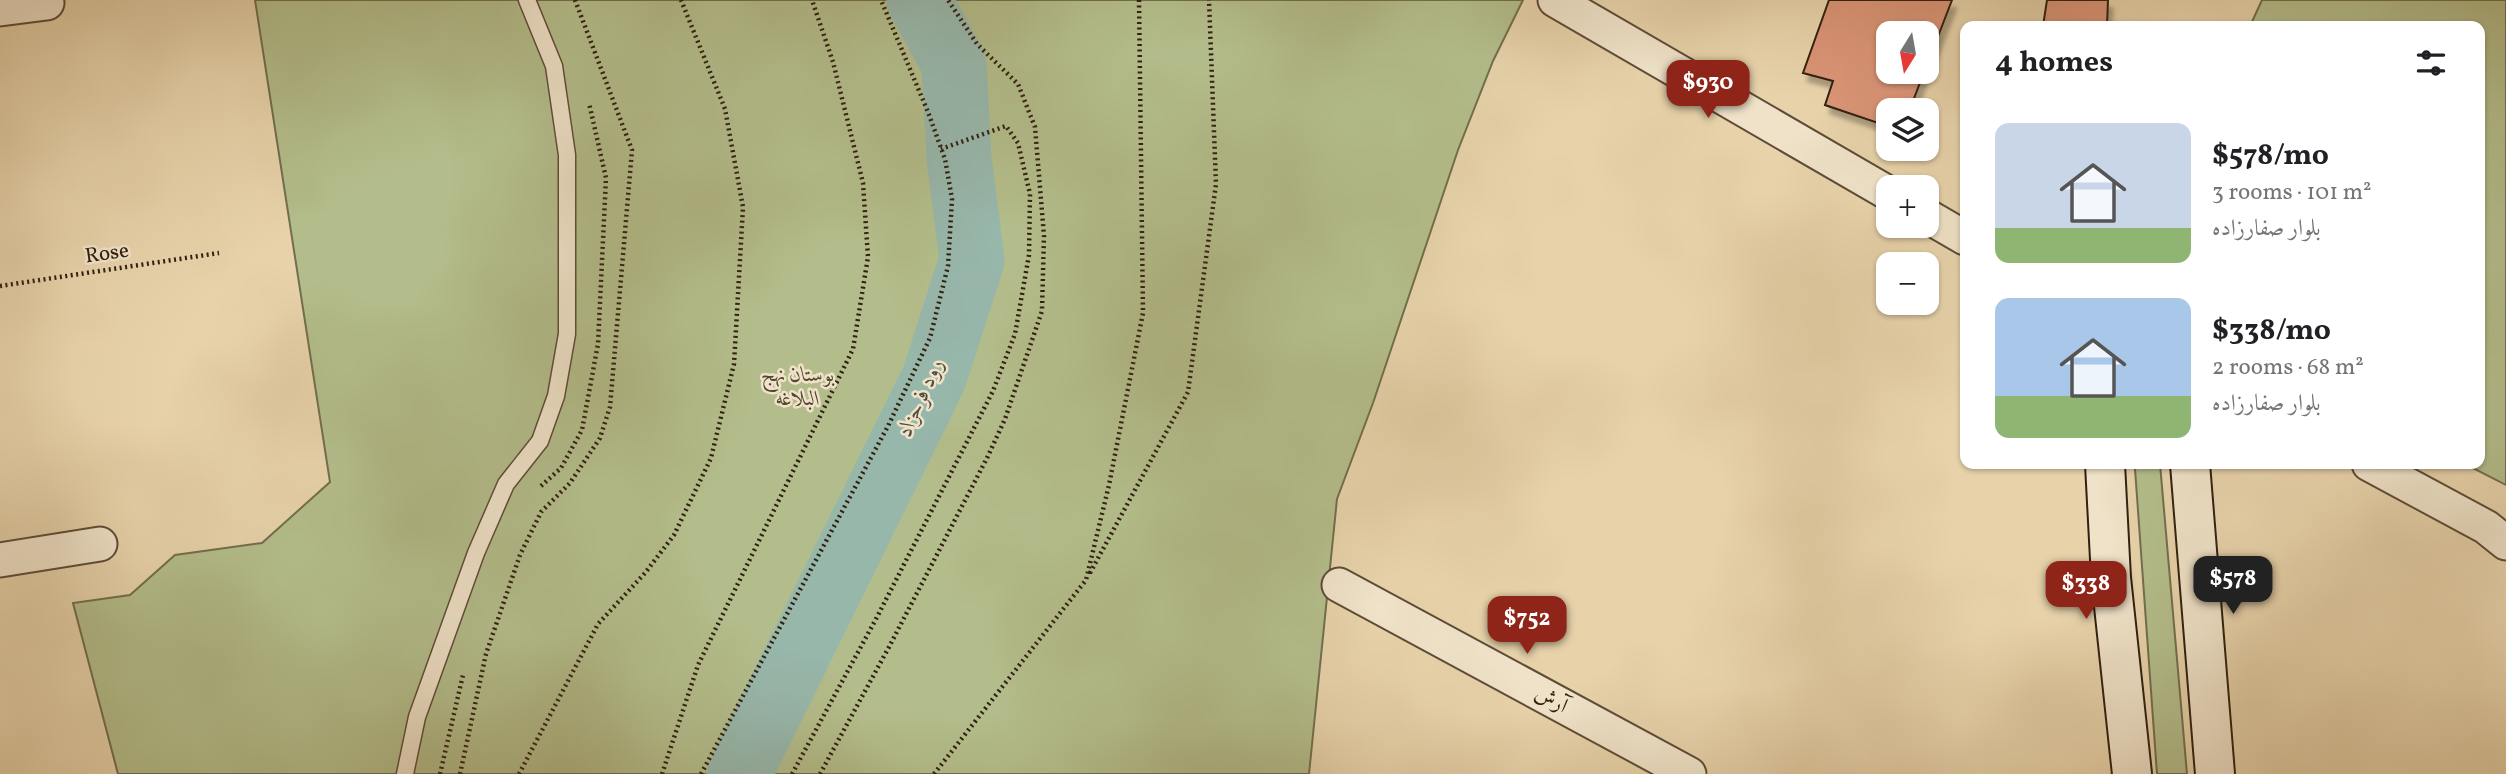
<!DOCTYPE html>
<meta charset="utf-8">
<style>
:root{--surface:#fff;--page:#f6f6f6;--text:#202124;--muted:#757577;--accent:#8f2418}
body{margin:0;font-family:Vollkorn,Amiri,serif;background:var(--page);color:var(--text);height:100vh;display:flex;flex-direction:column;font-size:26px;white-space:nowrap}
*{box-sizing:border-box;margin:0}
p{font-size:23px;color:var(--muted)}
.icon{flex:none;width:38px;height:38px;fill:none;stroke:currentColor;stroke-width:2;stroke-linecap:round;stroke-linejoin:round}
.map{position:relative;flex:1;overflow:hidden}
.sheet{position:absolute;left:1960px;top:21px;width:525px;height:448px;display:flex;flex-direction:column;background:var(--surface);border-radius:14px;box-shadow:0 2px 5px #0004}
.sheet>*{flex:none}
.needle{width:46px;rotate:191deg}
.fabs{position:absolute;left:1876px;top:21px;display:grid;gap:14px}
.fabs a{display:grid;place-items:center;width:63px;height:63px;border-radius:14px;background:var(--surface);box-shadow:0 2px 5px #0004;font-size:35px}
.price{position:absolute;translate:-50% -60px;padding:0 16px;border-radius:14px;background:var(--accent);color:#fff;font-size:23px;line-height:46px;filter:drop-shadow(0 2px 4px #0008)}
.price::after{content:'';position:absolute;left:50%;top:42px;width:21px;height:16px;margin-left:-10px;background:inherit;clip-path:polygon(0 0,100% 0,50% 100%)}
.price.on{background:#222;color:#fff}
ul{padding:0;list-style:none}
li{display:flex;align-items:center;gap:21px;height:175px;padding:0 35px}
li span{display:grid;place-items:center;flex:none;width:196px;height:140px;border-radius:14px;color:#555}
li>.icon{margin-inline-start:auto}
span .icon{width:84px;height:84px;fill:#fffc;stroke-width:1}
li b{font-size:30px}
h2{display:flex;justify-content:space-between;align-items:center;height:84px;padding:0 35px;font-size:30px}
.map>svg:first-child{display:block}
</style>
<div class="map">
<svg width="2506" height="774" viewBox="0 0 2506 774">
<defs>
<filter id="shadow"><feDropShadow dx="4.5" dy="8" stdDeviation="2" flood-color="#0004"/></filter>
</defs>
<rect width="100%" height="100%" fill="#e7d2aa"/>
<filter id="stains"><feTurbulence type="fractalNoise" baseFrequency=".00286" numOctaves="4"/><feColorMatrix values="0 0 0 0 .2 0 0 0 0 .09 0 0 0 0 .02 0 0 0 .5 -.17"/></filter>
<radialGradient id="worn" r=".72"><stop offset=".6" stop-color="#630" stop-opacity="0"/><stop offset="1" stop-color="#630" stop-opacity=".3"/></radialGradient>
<path fill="#b3bd8b" stroke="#726e4e" stroke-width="2" d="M255,0H1523L1493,61L1458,150L1373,403L1337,499L1309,774H118L73,603L130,595L175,555L262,543L330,482Z
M2262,0H2506V485L2465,464H2480V26H2250Z
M2137,464H2160L2187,774H2157L2135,469Z"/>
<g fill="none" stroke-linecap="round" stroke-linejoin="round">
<path stroke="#97b7ab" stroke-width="65" d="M739,774L934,378L972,260L959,158L954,64L919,0"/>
</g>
<path fill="#d99476" stroke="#312011" stroke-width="2" filter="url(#shadow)" d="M1829,0H1952L1927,65V33H1888V72H1924L1910,109L1894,102L1890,110H1888L1884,125L1825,105L1833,81L1803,73Z
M2047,0H2108L2107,26H2043Z"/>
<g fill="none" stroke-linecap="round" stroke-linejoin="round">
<g stroke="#5e4c37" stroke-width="19">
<path id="lane" d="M405,774L417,717L476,553L506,484L540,441L556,396L567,334V155L554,66L527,0"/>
</g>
<g stroke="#5e4c37" stroke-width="37">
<path id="street" d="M1555,0L1888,193
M0,9L47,3
M1927,216L1965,238
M2369,464L2486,527L2506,543
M0,560L100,544
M1339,585L1689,774"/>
</g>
<g stroke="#312011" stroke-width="42">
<path id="secondary" d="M2105,464L2111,578L2132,774
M2190,464L2215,774"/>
</g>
<path stroke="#312011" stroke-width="4.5" stroke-dasharray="2 3.5" stroke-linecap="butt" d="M0,286L219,253
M541,486L561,468L582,430L598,344L606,178L589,103
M1090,573L1188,392L1216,184L1209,0
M440,774L463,675
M460,774L486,654L520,555L541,512L570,483L600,438L610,407L632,150L575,0
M519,774L598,624L645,573L674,535L711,458L734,364L743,207L725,109L681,0
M662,774L698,665L853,349L868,257L863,183L833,62L812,0
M701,774L888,426L930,338L948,266L952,199L945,159L928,112L881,0
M792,774L877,617L993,391L1015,334L1029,255L1030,194L1018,143L1006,126L941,149
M820,774L889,647L987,458L1005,419L1042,311L1044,236L1035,127L1018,84L977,44L948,0
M934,774L1086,580L1109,485L1143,313L1139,0"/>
<use href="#lane" stroke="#efe2c8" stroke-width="16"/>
<use href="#street" stroke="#efe2c8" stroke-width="33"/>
<use href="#secondary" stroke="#efe2c8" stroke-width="38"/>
</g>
<g text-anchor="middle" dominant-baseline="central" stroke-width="5" stroke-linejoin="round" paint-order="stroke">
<g font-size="21" fill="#312011" stroke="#efe2c8">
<text transform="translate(107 254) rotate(-8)">Rose</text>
<text transform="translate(1551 700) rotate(28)">آرش</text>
</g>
<g font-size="21" font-style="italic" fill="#524730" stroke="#efe2c8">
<text x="798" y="375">بوستان نهج<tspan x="798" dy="24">البلاغه</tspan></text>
</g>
<g font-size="23" font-style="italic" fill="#504d3f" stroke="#efe2c8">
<text transform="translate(921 398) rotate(-66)">رود فرحزاد</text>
</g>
</g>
<rect width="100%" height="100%" filter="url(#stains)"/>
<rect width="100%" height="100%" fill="url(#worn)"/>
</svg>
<div class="fabs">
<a><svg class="needle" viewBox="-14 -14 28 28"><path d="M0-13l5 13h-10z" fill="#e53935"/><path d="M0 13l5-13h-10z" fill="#757577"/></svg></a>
<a><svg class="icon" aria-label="layers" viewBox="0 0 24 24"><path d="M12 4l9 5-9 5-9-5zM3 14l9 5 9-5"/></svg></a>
<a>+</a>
<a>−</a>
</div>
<b class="price" style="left:1708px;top:120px">$930</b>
<b class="price on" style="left:2233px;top:616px">$578</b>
<b class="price" style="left:2086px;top:621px">$338</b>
<b class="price" style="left:1527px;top:656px">$752</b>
<section class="sheet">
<h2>4 homes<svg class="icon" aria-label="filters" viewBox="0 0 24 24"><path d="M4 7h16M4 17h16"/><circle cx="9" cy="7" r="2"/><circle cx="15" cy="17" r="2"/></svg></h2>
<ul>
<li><span style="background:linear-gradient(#c9d6e8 75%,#8fb573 0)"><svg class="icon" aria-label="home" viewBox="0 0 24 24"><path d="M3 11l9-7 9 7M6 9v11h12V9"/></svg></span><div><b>$578/mo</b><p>3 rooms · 101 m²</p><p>بلوار صفارزاده</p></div></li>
<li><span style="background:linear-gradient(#a9c7e8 70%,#8fb573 0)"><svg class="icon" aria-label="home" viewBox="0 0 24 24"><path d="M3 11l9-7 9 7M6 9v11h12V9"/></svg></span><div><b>$338/mo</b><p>2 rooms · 68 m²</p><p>بلوار صفارزاده</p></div></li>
</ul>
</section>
</div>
